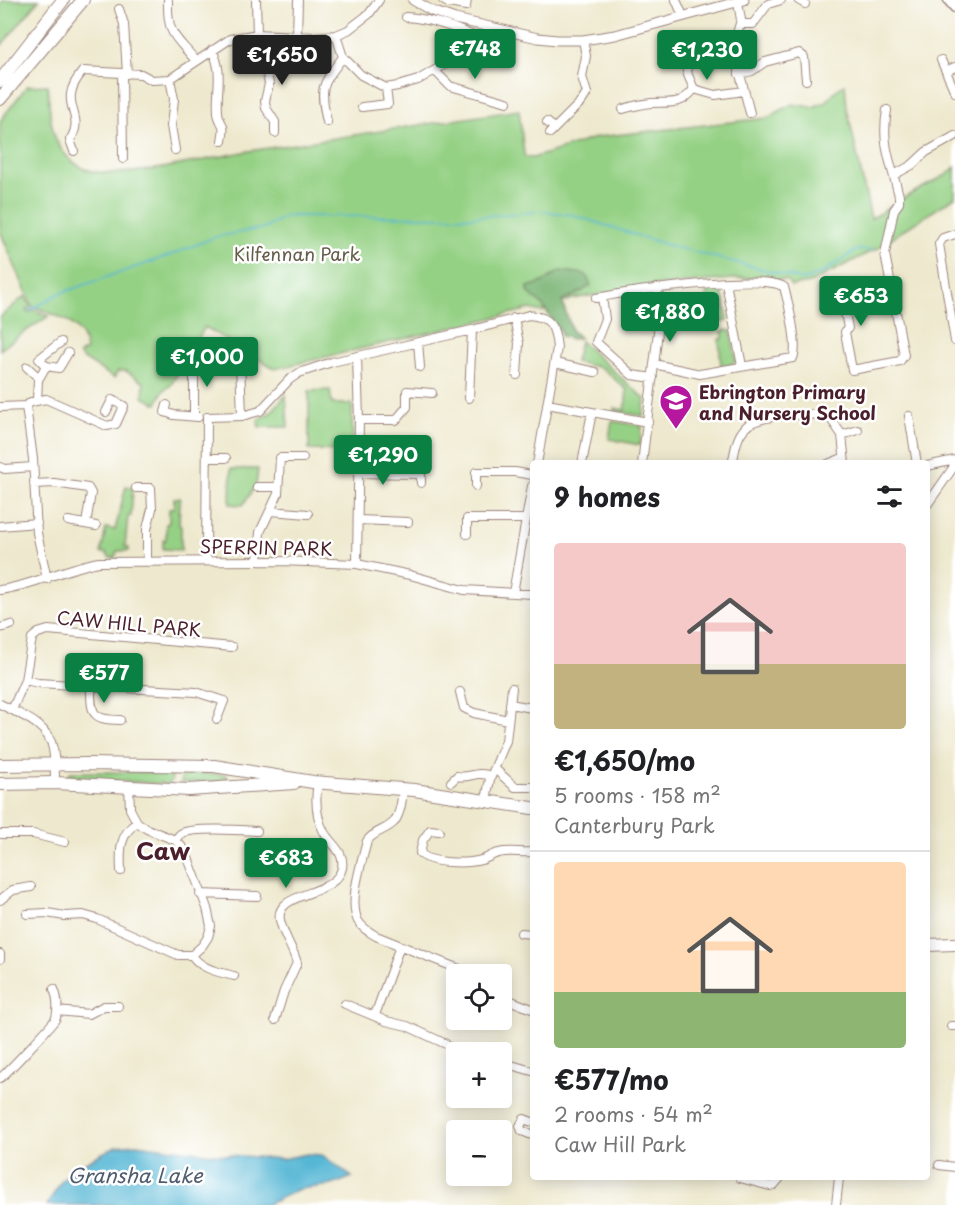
<!DOCTYPE html>
<meta charset="utf-8">
<style>
:root{--surface:#fff;--page:#f6f6f6;--text:#202124;--muted:#757577;--line:#e0e0e0;--accent:#0b8043}
body{margin:0;font-family:"Playpen Sans",sans-serif;background:var(--page);color:var(--text);height:100vh;display:flex;flex-direction:column;font-size:22px;white-space:nowrap}
*{box-sizing:border-box;margin:0}
p{font-size:20px;color:var(--muted)}
.icon{flex:none;width:33px;height:33px;fill:none;stroke:currentColor;stroke-width:2;stroke-linecap:round;stroke-linejoin:round}
.map{position:relative;flex:1;overflow:hidden}
.sheet{position:absolute;left:530px;top:460px;width:400px;height:720px;display:flex;flex-direction:column;background:var(--surface);border-radius:6px;box-shadow:0 3px 15px #0003}
.sheet>*{flex:none}
.fabs{position:absolute;left:446px;top:964px;display:grid;gap:12px}
.fabs a{display:grid;place-items:center;width:66px;height:66px;border-radius:6px;background:var(--surface);box-shadow:0 3px 15px #0003;font-size:30px}
.price{position:absolute;translate:-50% -51px;padding:0 14px;border-radius:6px;background:var(--accent);color:#fff;font-size:20px;line-height:39px;filter:drop-shadow(0 2px 3px #0008)}
.price::after{content:'';position:absolute;left:50%;top:36px;width:18px;height:14px;margin-left:-9px;background:inherit;clip-path:polygon(0 0,100% 0,50% 100%)}
.price.active{background:#222;color:#fff}
ul{padding:0;list-style:none}
li{display:grid;align-content:center;gap:12px;height:318px;padding:0 24px}
li+li{border-top:2px solid var(--line)}
li span{display:grid;place-items:center;height:186px;border-radius:6px;color:#555}
li>.icon{margin-inline-start:auto}
span .icon{width:108px;height:108px;fill:#fffc;stroke-width:1}
li b{font-size:26px}
h2{display:flex;justify-content:space-between;align-items:center;height:72px;padding:0 24px;font-size:26px}
.map>svg:first-child{display:block}
</style>
<div class="map">
<svg width="955" height="1205" viewBox="0 0 955 1205">
<rect width="100%" height="100%" fill="#fff"/>
<filter id="ink" filterUnits="userSpaceOnUse"><feTurbulence type="fractalNoise" baseFrequency=".0167" numOctaves="2"/><feDisplacementMap in="SourceGraphic" scale="12" xChannelSelector="R" yChannelSelector="G"/><feConvolveMatrix kernelMatrix="1 2 1 2 8 2 1 2 1" color-interpolation-filters="sRGB"/></filter>
<filter id="wash" filterUnits="userSpaceOnUse"><feTurbulence type="fractalNoise" baseFrequency=".008" numOctaves="4" result="noise"/><feDisplacementMap in="SourceGraphic" scale="24" xChannelSelector="R" yChannelSelector="G"/><feGaussianBlur stdDeviation="1.35" result="paint"/><feColorMatrix in="noise" values="0 0 0 0 0 0 0 0 0 0 0 0 0 0 0 0 0 1.4 0 .05"/><feComposite in="paint" operator="in"/></filter>
<g filter="url(#wash)">
<rect width="100%" height="100%" fill="#eee9ce"/>
<path fill="#95d185" stroke="#707858" stroke-width="1.5" d="M4,0H39L0,47V5Z
M845,84L847,108L871,219L907,196L948,174L955,167V197L893,237L886,244L810,283L791,286L787,280L744,278L642,287L572,299L542,312L530,309L275,369L205,327L171,385L163,391L157,404L143,397L144,383L126,371H118L114,378L82,358L79,354L86,350C83,320 55,316 32,306L0,231V121L27,86L48,85C50,118 49,151 83,168C113,184 213,157 249,151C339,137 429,123 519,110L524,154L525,157L533,158L598,137L767,118L792,104L813,107L826,102L835,91Z
M719,289L720,292H722L728,318L727,321L718,322L721,320L718,313L714,314L712,310L709,311L706,290Z
M25,296L31,307L26,310L28,313L34,310L49,316L20,335L0,350V317Z
M727,330L731,331L736,361L733,364L721,366L719,339H723V334L721,332Z
M580,341L645,399L643,416L614,411V408L625,410L627,390L602,368L575,362Z
M330,390L332,404H352L353,451L309,450V391Z
M286,395L288,427H259L258,420L271,412Z
M612,421L642,426L640,445L609,439Z
M231,469H258L256,485L243,505L230,504Z
M126,486L133,488L131,516H128L125,547L129,548V551H117L115,558H110L106,553H101L106,528L115,530Z
M174,498H180L179,524L181,527V550L163,549V540H166V524L169,523V509L174,508Z
M70,772H167L172,777V781L168,784L66,778Z
M182,772L227,775V781L181,783Z"/>
<path fill="#78b372" stroke="#61694e" stroke-width="1.5" d="M560,271L585,274L591,285L581,292L562,301L572,331L580,338L572,339L561,336L560,331L542,305L528,292V287L543,282Z"/>
<path fill="#57b7d5" stroke="#506b80" stroke-width="1.5" d="M136,1144L214,1154L282,1159L307,1154L322,1155L352,1177L332,1185L299,1189L266,1205H47L62,1180L82,1164L116,1146Z"/>
<g fill="none" stroke-linecap="round" stroke-linejoin="round">
<path stroke="#57b7d5" stroke-width="1.5" d="M542,211L573,215L667,245L804,280L822,273L857,250H873
M29,311L58,294L171,255L215,237L264,228L286,216L471,217L536,212"/>
</g>
</g>
<g filter="url(#ink)">
<g fill="none" stroke-linecap="round" stroke-linejoin="round">
<g stroke="#9c847c" stroke-width="10">
<path id="minor" d="M168,0C167,37 176,36 196,61
M256,0L257,34
M443,0L448,3L466,6L467,0
M676,0L683,16
M798,0L805,4
M738,2L741,20L733,47L750,113
M119,9L124,24L127,74
M406,17C440,19 471,35 501,48
M741,24H753L768,4L781,0
M264,35L262,49L269,84L265,101L266,108L275,122V133
M297,35L298,0
M336,35L343,57L361,75L386,88L398,86L418,80L447,63L452,56L459,31
M212,50C224,73 216,88 218,112C218,118 221,121 223,126C224,130 223,136 222,141
M683,52L688,75L694,89L715,95L744,91
M941,60L955,92
M435,71L450,86L507,102
M946,71L955,67
M122,74L123,159
M739,74L752,71L765,62L799,53L804,57L806,80
M170,79L174,99L171,126L175,150
M362,107L388,104L386,88
M623,109C633,106 642,104 651,103C671,102 681,106 694,89
M327,122C319,86 322,85 343,57
M547,122L554,128
M550,133L582,101L587,93L582,77L586,56L583,40
M74,151L70,140C88,113 54,105 83,71L141,74L152,80L170,79L230,39L257,34L314,37L336,35L348,30L369,14L379,0
M894,175L912,165L926,152L955,136
M955,234L943,238L939,244L955,341
M726,283L742,366
M840,288L848,328L845,332L852,370L900,361L904,355L885,254L894,210L899,203V196C891,162 881,145 887,110
M602,297L605,319L596,342L632,375L653,378
M596,298C627,292 763,272 784,287C788,301 799,346 793,358L700,374L654,364
M514,318L519,343L517,375
M61,342L39,359L46,366L59,368L68,353
M418,342L420,367
M194,360V416
M555,363L595,372
M225,364L224,353L233,355L240,362L242,416
M27,367L39,378
M469,398L472,330
M37,400L38,380L46,366
M547,404L648,422
M167,405L165,412L174,415L198,417
M26,406L33,459L37,533L47,579
M0,407L26,406L31,402L46,399L107,426L116,424L124,406L112,400L106,412
M909,416L917,464
M359,420H396L407,407V391L432,393
M842,435L858,430
M207,458H226
M582,464L592,412
M642,464L660,315L657,288
M732,464C735,452 736,437 745,428C757,413 810,414 828,415L842,435L845,464
M828,464L843,458
M927,466L955,460
M0,467L5,469L33,467
M358,473L421,474V483
M34,484L54,483L88,488L91,493L86,524
M476,486V472H515L532,475
M257,487H278
M136,488H151L152,509L147,529V561
M927,505L955,465
M271,511L308,514
M358,520L408,522
M68,521L96,526
M0,526L37,523
M467,534V519H526
M206,561L207,417L242,416L260,411L289,380L299,373L332,362L472,330L529,315C552,317 555,327 557,348L537,464
M258,561L260,532L278,494L280,458H303
M357,564L359,420L357,356
M0,590C35,585 65,568 99,562L280,561L357,564L410,575L464,590L532,594
M513,593L532,486
M0,628L11,625
M25,680L38,683L196,692L224,701L217,719
M91,686C91,713 91,720 120,720
M460,692L464,708L474,713L508,720
M0,704C19,714 49,724 53,749C55,760 55,772 55,783
M510,704L532,708
M12,710L25,680L32,638L38,633L48,630L232,647
M495,769L515,787H532
M451,782L457,776C470,779 475,770 491,776
M403,789C402,799 401,813 394,822C387,830 374,831 367,841C362,862 348,901 358,921C362,928 369,932 376,936L464,971L470,975
M486,800L490,779L506,741L512,688
M439,831L430,830L423,840L420,853C430,864 467,864 481,860C487,859 492,854 499,853C509,850 521,853 532,852
M0,834H33L65,842
M175,840C178,837 179,834 182,833C195,827 241,830 257,831
M121,871C120,851 119,835 137,822
M200,894L257,896
M0,900L13,890L31,887
M27,914L47,913L65,916L83,915L97,919L178,955H192L202,946L208,937L211,926L207,908L185,850L175,840L147,829L137,822L130,809L129,786
M521,933L532,934
M0,954V959
M192,955C200,969 219,972 234,976
M501,997L532,1009
M345,1004L386,1021L407,1026L446,1044
M57,1011L89,1014L104,1006H118
M375,1015L400,946
M275,1020L284,991L297,963C293,948 283,935 280,920C274,891 336,897 342,868C345,851 331,845 324,832C316,817 315,799 318,782
M951,1026H955
M501,1062L532,1071
M0,1078C5,1075 54,1023 56,1018C58,1009 58,998 54,989
M532,1122L524,1119L520,1126L522,1131L532,1135
M939,1165L955,1167
M740,1178L770,1186L774,1185L780,1178
M836,1205L839,1178"/>
</g>
<g stroke="#9c847c" stroke-width="11">
<path id="tertiary" d="M413,0L432,11L455,19L538,38L557,40H583L615,35L744,0"/>
</g>
<g stroke="#9c847c" stroke-width="13">
<path id="secondary" d="M949,0L955,7"/>
</g>
<g stroke="#9c847c" stroke-width="14">
<path id="trunk" d="M0,81L63,0
M0,99L83,0
M0,765L88,764L214,766L313,782L414,790L532,808
M0,784L55,783L189,790L294,783
M927,945L955,944"/>
</g>
<use href="#minor" stroke="#fff" stroke-width="8"/>
<use href="#tertiary" stroke="#fff" stroke-width="9"/>
<use href="#secondary" stroke="#fff" stroke-width="10"/>
<use href="#trunk" stroke="#fff" stroke-width="12"/>
</g>
</g>
<defs>
<g id="school-pin" transform="scale(1.725)"><path d="M0 17L-7.5 6A9.5 9.5 0 1 1 7.5 6Z" fill="#b5179e" stroke="#fff"/><path d="M0-5L7-2L0 1L-7-2ZM-4 1L0 2.5L4 1V4Q0 6-4 4Z" fill="#fff"/></g>
</defs>
<g fill-rule="evenodd">
<use href="#school-pin" x="676" y="401"/>
</g>
<g text-anchor="middle" dominant-baseline="central" stroke-width="5" stroke-linejoin="round" paint-order="stroke">
<g font-size="18" fill="#645d4a" stroke="#fff">
<text x="297" y="253">Kilfennan Park</text>
</g>
<g font-size="18" font-weight="bold" fill="#4a1f2b" stroke="#fff" text-anchor="start">
<text x="699" y="391">Ebrington Primary<tspan x="699" dy="21">and Nursery School</tspan></text>
</g>
<g font-size="18" fill="#4a1f2b" stroke="#fff">
<text transform="translate(266 547) rotate(1)">SPERRIN PARK</text>
<text transform="translate(129 623) rotate(5)">CAW HILL PARK</text>
</g>
<g font-size="20" font-style="italic" fill="#4f5c6f" stroke="#fff">
<text x="135" y="1175">Gransha Lake</text>
</g>
<g font-size="24" font-weight="bold" fill="#4a1f2b" stroke="#fff">
<text x="163" y="850">Caw</text>
</g>
</g>
</svg>
<div class="fabs">
<a><svg class="icon" aria-label="locate" viewBox="0 0 24 24"><circle cx="12" cy="12" r="6"/><path d="M12 2v4M12 18v4M2 12h4M18 12h4"/></svg></a>
<a>+</a>
<a>−</a>
</div>
<b class="price" style="left:475px;top:80px">€748</b>
<b class="price" style="left:707px;top:81px">€1,230</b>
<b class="price active" style="left:282px;top:86px">€1,650</b>
<b class="price" style="left:861px;top:327px">€653</b>
<b class="price" style="left:670px;top:343px">€1,880</b>
<b class="price" style="left:207px;top:388px">€1,000</b>
<b class="price" style="left:383px;top:486px">€1,290</b>
<b class="price" style="left:104px;top:704px">€577</b>
<b class="price" style="left:286px;top:889px">€683</b>
<section class="sheet">
<h2>9 homes<svg class="icon" aria-label="filters" viewBox="0 0 24 24"><path d="M4 7h16M4 17h16"/><circle cx="9" cy="7" r="2"/><circle cx="15" cy="17" r="2"/></svg></h2>
<ul>
<li><span style="background:linear-gradient(#f6c9c9 65%,#c2b280 0)"><svg class="icon" aria-label="home" viewBox="0 0 24 24"><path d="M3 11l9-7 9 7M6 9v11h12V9"/></svg></span><div><b>€1,650/mo</b><p>5 rooms · 158 m²</p><p>Canterbury Park</p></div></li>
<li><span style="background:linear-gradient(#ffd9b3 70%,#8fb573 0)"><svg class="icon" aria-label="home" viewBox="0 0 24 24"><path d="M3 11l9-7 9 7M6 9v11h12V9"/></svg></span><div><b>€577/mo</b><p>2 rooms · 54 m²</p><p>Caw Hill Park</p></div></li>
</ul>
</section>
</div>
